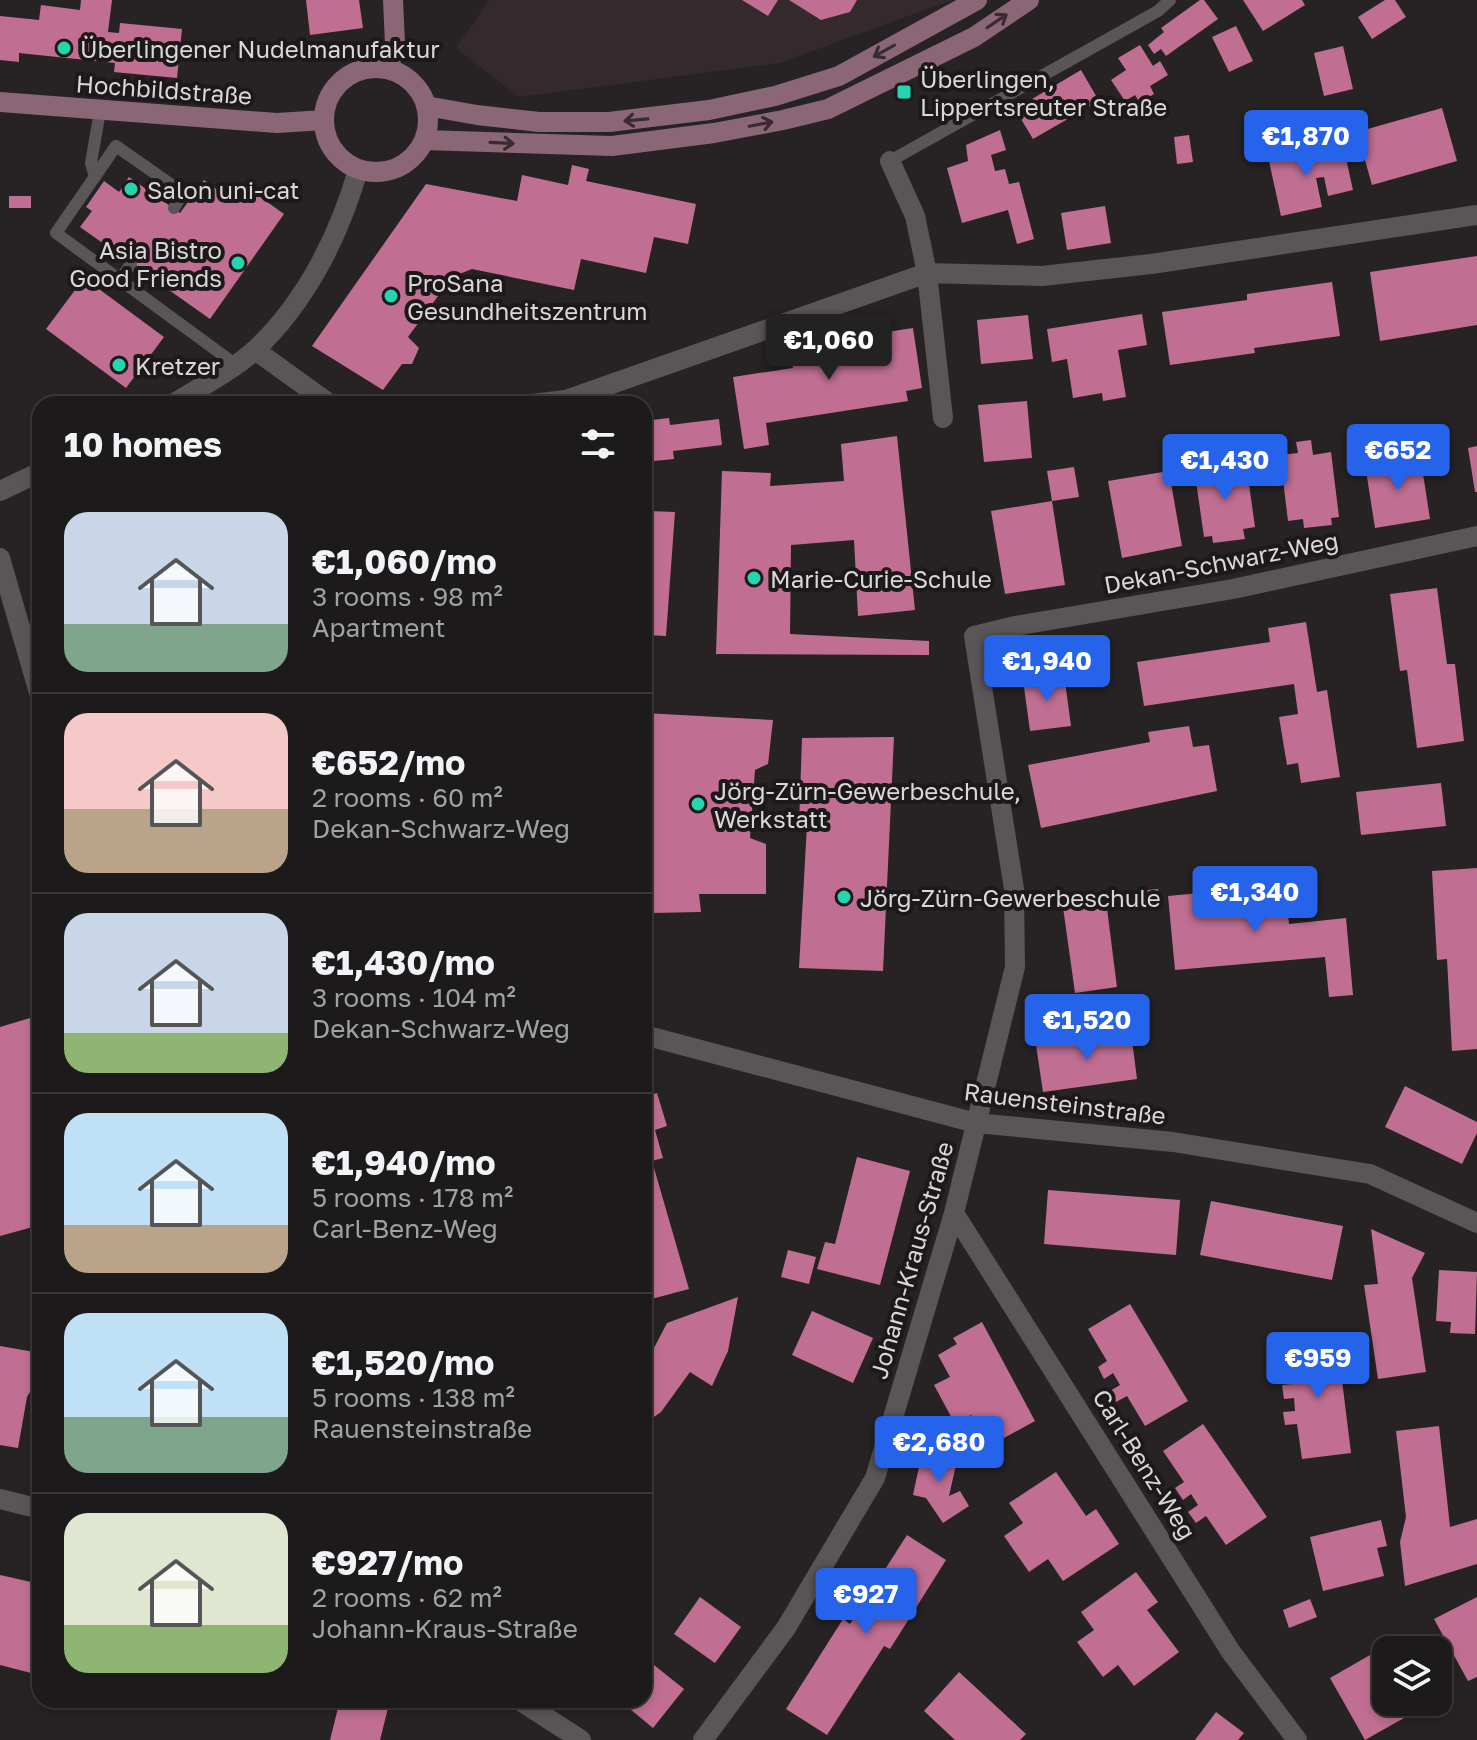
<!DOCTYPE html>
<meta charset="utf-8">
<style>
:root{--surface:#1d1a1b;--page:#2a2728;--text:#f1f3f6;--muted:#a0a1a3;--line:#3b383a;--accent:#2563eb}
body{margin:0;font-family:"Golos Text",sans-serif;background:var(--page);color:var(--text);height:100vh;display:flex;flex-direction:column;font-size:30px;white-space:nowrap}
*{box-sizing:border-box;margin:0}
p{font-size:26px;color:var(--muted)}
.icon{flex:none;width:44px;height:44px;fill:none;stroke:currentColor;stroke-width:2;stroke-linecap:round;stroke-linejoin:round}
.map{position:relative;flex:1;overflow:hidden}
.details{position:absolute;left:32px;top:396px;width:620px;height:1312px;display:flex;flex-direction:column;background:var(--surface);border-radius:24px;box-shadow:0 4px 12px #0003,0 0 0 2px var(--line)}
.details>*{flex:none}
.fabs{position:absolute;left:1372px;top:1636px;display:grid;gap:16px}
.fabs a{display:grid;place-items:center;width:80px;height:80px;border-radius:16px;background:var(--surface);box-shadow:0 4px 12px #0003,0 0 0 2px var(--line);font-size:40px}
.price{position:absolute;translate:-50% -68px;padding:0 18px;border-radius:8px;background:var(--accent);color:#fff;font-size:26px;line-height:52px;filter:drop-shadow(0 2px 4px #0008)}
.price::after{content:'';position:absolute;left:50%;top:48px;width:24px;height:18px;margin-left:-12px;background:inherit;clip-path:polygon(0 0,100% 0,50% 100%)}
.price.active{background:#222;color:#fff}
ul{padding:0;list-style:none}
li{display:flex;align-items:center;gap:24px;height:200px;padding:0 32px}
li+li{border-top:2px solid var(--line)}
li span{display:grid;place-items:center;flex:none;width:224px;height:160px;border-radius:24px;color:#555}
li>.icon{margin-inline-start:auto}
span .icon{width:96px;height:96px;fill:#fffc;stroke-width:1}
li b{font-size:34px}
h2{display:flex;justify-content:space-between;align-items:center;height:96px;padding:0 32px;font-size:34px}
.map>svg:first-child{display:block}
</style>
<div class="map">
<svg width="1477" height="1740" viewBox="0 0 1477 1740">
<rect width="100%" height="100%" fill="#272324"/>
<path fill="#342a2e" d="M489,0H952L780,63L519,97L456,48Z"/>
<path fill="#c06f93" d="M81,0H112L108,32L119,33L120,23L182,29L177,78L114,72L115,63L19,53V62L0,60V16L39,20L41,5L80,10Z
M306,0H359L363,28L310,35Z
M742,0H778L768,16Z
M789,0H857L850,12L821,20Z
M1200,0H1204L1218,19L1166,56L1161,49L1154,54L1148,45L1164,32L1161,28Z
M1243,0H1302L1305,5L1263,31Z
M1385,0H1395L1406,17L1372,39L1358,17Z
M1236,26L1253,61L1229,72L1212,37Z
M1140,45L1153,66L1160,61L1168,75L1150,86L1154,94L1140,103L1135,95L1125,101L1111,80L1126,70L1118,58Z
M1343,46L1353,89L1324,96L1314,53Z
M1081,70L1099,101L1033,139L1015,109Z
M1442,108L1457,161L1372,185L1357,132Z
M1000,130L1006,150L991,155L995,171L1005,169L1009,184L1019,182L1034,239L1017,244L1008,210L962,223L947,168L968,161L966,145Z
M1189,135L1193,162L1177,164L1174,137Z
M1309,143L1313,161L1345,154L1353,190L1328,196L1324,177L1316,178L1322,207L1281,216L1267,152Z
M572,165L589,169L586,181L696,204L688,244L654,237L646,273L581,259L574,290L472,269L452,277L408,337L419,348L412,364H402L383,390L312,346L426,184L517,201L522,175L568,185Z
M129,177L180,213L204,180L234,202L245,186L284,214L210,319L80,227L92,211L86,207L104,181L119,192Z
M9,196H31V208H9Z
M1105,206L1111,243L1067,250L1061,213Z
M1477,256V325L1380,341L1370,272Z
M84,278L164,337L126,388L46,329Z
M1332,282L1340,336L1254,348L1255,353L1170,365L1162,312L1247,300V294Z
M1142,314L1147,345L1118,350L1126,397L1103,401L1102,393L1073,398L1067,359L1052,362L1047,329Z
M1028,315L1033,359L981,364L977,320Z
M913,328L922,388L906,391L908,401L766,423L769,445L744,449L733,377L793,368L790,347Z
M1027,401L1032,458L984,462L978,405Z
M669,418L670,425L719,419L722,445L673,451L674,459L644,462V421Z
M897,436L915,610L858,616L854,540L791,545L790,634L929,641V655L716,654L722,471L771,473L770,486L844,481L841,444Z
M1311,440L1313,455L1331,452L1339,517L1331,518L1332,525L1304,528L1303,519L1288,521L1280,455L1298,453L1296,442Z
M1477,446V492H1475L1468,448Z
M1420,454L1430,519L1375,528L1365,464L1384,460L1385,469L1402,466L1400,457Z
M1224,456L1226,470L1236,468V464L1246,463L1255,527L1243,529L1245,539L1213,543L1212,536L1204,537L1195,474L1214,471L1212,458Z
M1074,467L1079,497L1052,501L1065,585L1005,594L991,511L1052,501L1047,471Z
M1169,471L1182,546L1122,558L1108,481Z
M644,506L648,511L675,512L666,636L644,635Z
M1437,588L1447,664H1455L1464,741L1417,748L1407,670L1400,671L1390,594Z
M1306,622L1317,692L1327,690L1340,777L1301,783L1298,763L1287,765L1279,717L1298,714L1294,684L1144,706L1137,662L1270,642L1268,628Z
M1048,641L1051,666L1020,670L1017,646Z
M1098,663L1100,675L1070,679L1069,667Z
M1064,674L1071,726L1030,731L1023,680Z
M644,713L773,720L768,764L755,770L750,838L766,844V894H699L701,912L652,913L651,888H644Z
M1189,726L1193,747L1209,745L1217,791L1041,828L1028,765L1150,742L1148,732Z
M894,737L883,971L799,968L807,825L799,826L802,738Z
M1441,783L1446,826L1361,835L1356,792Z
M1477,868V1049L1452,1051L1447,959L1437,960L1432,871Z
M1285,885L1289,924L1346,918L1353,995L1329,997L1325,957L1175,970L1168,896Z
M1158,889L1160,903L1119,906L1118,893Z
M1106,901L1117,987L1075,993L1063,907Z
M40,1015V1225L0,1236V1027Z
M1131,1032L1137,1079L1043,1092L1036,1045Z
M1405,1086L1477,1122V1133L1462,1164L1385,1127Z
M657,1093L667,1126L655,1130L663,1158L652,1161L689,1289L644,1301V1097Z
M857,1157L910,1171L880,1285L817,1269L825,1242L835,1244Z
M1048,1190L1180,1200L1176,1255L1044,1244Z
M1211,1201L1343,1226L1332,1280L1200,1255Z
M1371,1229L1425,1253L1412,1278L1426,1372L1378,1379L1364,1285L1378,1284Z
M788,1250L816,1257L809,1284L781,1277Z
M1439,1270L1477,1272L1475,1334L1450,1333L1451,1322L1436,1321Z
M738,1297L728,1351L712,1386L690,1372L661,1412L644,1424V1367L667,1323Z
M1130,1304L1188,1401L1145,1426L1127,1396L1116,1402L1110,1391L1120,1385L1113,1373L1104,1379L1098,1367L1107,1361L1088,1329Z
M812,1311L873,1338L853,1383L792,1355Z
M982,1322L1035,1421L1004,1438L1000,1431L984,1439L971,1415L955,1424L934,1385L950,1377L938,1355L957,1344L953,1338Z
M1337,1340L1351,1453L1302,1459L1297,1424L1285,1425L1283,1412L1295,1411L1294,1398L1284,1399L1282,1385L1293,1384L1288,1346Z
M0,1346L40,1353V1375L27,1397L18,1448L0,1445Z
M1203,1424L1267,1517L1226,1545L1206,1516L1196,1523L1188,1512L1198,1505L1191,1494L1183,1500L1175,1488L1184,1482L1163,1451Z
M1439,1426L1450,1527L1477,1519V1564L1405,1586L1400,1542L1406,1517L1396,1431Z
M923,1448L958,1456L949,1496L960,1491L969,1506L943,1523L926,1498L913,1495Z
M1056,1472L1086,1516L1096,1509L1119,1544L1063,1581L1048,1559L1029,1572L1004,1536L1023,1523L1009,1503Z
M1381,1520L1387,1546L1377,1548L1384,1576L1323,1591L1310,1537Z
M907,1535L946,1560L890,1649L884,1646L827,1735L786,1709L843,1619L850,1624Z
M1136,1572L1158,1602L1147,1610L1179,1652L1134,1686L1118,1665L1103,1677L1077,1642L1094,1630L1081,1612Z
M0,1575L40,1584V1635L31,1673L0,1665Z
M700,1597L741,1627L715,1663L674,1634Z
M1477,1597V1677L1468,1681L1434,1619Z
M1310,1599L1317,1617L1289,1628L1283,1610Z
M1391,1643L1395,1650H1386V1702H1425L1427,1705L1365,1740L1330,1678Z
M644,1657L684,1689L653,1728L619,1700H644Z
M959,1672L1026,1734L1020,1740H955L924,1711Z
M340,1700H390L380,1740H330Z
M1216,1712L1244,1733L1238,1740H1195Z"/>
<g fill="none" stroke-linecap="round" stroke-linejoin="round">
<path stroke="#5a5557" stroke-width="12" d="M890,161L1158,11L1170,0
M95,177L91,163L100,111
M174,208L183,193L116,146L56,233L235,364
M120,279L131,264"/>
<path stroke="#5a5557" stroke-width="20" d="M890,161L915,216L927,273L943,418
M255,350L330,404
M173,404C200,387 232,371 255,350C306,302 339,236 358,170
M532,404L566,400L927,273L1042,276L1151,264L1477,215
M0,491L40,472
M0,558L40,696
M644,1035L976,1123L1173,1142L1370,1174L1477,1223
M954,1213L1231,1652L1297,1740
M0,1499L40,1509
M519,1700L581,1740
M703,1740L786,1628L875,1478L954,1213L1015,967L1014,889L974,636L1015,626L1233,589L1477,536"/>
<path stroke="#8a6676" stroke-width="20" d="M324 120a52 52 0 1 1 104 0a52 52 0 1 1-104 0Z
M389,69L395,44L393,0
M0,102L277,123L324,120
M426,106L477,115L539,122H609L709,110L775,96L839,76L977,0
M424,140L612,146L714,133L783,120L828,109L974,37L1029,0"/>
</g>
<defs><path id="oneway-shaft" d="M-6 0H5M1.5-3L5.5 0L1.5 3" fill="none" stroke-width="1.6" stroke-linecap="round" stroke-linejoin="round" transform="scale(2)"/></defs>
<g stroke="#382c32">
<use href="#oneway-shaft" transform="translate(997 21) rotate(-34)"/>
<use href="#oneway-shaft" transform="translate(884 51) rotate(151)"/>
<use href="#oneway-shaft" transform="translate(636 120) rotate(175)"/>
<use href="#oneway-shaft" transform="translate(761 124) rotate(-11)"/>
<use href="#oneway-shaft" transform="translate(502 143) rotate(3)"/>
</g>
<g fill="#25d5ae" stroke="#1d191b" stroke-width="3">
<circle cx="64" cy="48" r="8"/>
<rect x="896" y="84" width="16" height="16" rx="4"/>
<circle cx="131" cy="189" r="8"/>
<circle cx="238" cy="263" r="8"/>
<circle cx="391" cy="296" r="8"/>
<circle cx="119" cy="365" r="8"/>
<circle cx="754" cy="578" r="8"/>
<circle cx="698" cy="804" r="8"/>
<circle cx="844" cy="897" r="8"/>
</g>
<g text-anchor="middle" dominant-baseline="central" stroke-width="8" stroke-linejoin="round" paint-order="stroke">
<g font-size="24" fill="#dad7d8" stroke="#1d191b" text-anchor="start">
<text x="80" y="48">Überlingener Nudelmanufaktur</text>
<text x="920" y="78">Überlingen,<tspan x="920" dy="28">Lippertsreuter Straße</tspan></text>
<text x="147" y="189">Salon uni-cat</text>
<text x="222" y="249" text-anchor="end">Asia Bistro<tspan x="222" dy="28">Good Friends</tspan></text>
<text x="407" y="282">ProSana<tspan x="407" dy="28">Gesundheitszentrum</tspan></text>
<text x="135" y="365">Kretzer</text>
<text x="770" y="578">Marie-Curie-Schule</text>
<text x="714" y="790">Jörg-Zürn-Gewerbeschule,<tspan x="714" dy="28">Werkstatt</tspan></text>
<text x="860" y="897">Jörg-Zürn-Gewerbeschule</text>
</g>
<g font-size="24" fill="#dad7d8" stroke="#1d191b">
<text transform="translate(164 89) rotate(4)">Hochbildstraße</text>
<text transform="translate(1221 562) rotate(-11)">Dekan-Schwarz-Weg</text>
<text transform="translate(1065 1103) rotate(7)">Rauensteinstraße</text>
<text transform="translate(911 1260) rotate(-74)">Johann-Kraus-Straße</text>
<text transform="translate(1145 1464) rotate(58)">Carl-Benz-Weg</text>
</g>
</g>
</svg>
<div class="fabs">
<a><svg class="icon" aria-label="layers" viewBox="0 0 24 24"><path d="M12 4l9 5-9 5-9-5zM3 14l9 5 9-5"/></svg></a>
</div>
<b class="price" style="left:1306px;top:178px">€1,870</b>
<b class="price active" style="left:829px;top:382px">€1,060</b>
<b class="price" style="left:1398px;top:492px">€652</b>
<b class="price" style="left:1225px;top:502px">€1,430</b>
<b class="price" style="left:1047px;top:703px">€1,940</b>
<b class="price" style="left:1255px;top:934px">€1,340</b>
<b class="price" style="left:1087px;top:1062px">€1,520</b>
<b class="price" style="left:1318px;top:1400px">€959</b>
<b class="price" style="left:939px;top:1484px">€2,680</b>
<b class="price" style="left:866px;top:1636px">€927</b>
<section class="details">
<h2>10 homes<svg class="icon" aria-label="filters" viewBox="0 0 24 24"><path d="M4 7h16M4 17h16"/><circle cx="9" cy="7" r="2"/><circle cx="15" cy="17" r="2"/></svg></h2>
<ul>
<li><span style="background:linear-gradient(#c9d6e8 70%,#7fa58c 0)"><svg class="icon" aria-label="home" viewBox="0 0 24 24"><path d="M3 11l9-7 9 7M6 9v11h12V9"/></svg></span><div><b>€1,060/mo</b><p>3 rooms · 98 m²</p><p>Apartment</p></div></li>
<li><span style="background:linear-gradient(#f6c9c9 60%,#b9a48a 0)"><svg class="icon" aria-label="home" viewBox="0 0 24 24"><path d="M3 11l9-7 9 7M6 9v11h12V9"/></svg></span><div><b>€652/mo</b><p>2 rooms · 60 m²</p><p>Dekan-Schwarz-Weg</p></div></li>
<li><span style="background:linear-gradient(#c9d6e8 75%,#8fb573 0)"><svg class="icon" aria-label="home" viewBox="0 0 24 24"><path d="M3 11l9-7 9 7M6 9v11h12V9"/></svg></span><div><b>€1,430/mo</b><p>3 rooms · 104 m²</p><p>Dekan-Schwarz-Weg</p></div></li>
<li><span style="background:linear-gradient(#bfe0f5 70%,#b9a48a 0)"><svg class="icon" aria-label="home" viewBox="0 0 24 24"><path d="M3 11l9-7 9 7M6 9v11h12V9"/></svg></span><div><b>€1,940/mo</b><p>5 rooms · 178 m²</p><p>Carl-Benz-Weg</p></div></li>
<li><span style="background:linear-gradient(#bfe0f5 65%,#7fa58c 0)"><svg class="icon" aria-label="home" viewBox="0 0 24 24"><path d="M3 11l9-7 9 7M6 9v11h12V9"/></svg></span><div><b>€1,520/mo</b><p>5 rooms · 138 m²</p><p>Rauensteinstraße</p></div></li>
<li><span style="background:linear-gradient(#dfe7d0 70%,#8fb573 0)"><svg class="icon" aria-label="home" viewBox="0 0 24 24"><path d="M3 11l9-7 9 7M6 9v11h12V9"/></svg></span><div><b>€927/mo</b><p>2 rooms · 62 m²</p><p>Johann-Kraus-Straße</p></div></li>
</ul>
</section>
</div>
